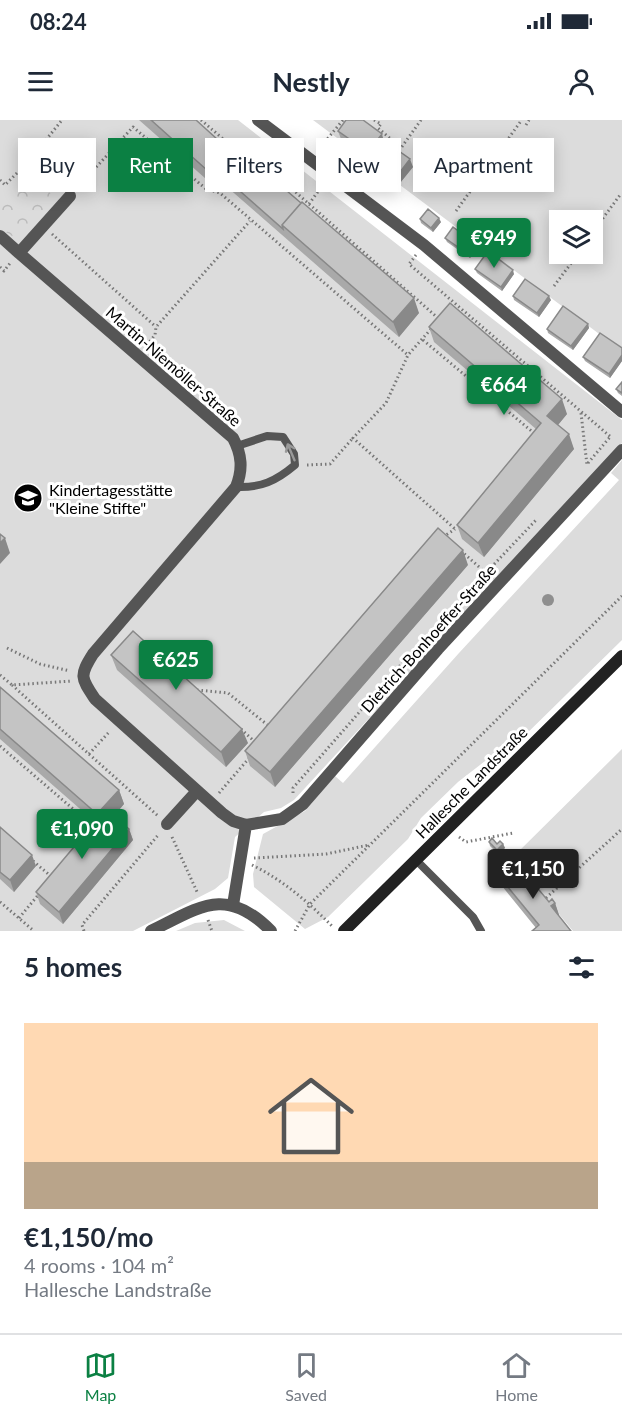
<!DOCTYPE html>
<meta charset="utf-8">
<style>
:root{--surface:#fff;--page:#f2f2f3;--text:#1f2937;--muted:#747a83;--line:#e0e1e3;--accent:#0b8043}
body{margin:0;font-family:Lato,sans-serif;background:var(--page);color:var(--text);height:100vh;display:flex;flex-direction:column;font-size:22px;white-space:nowrap}
*{box-sizing:border-box;margin:0}
p{font-size:20px;color:var(--muted)}
.icon{flex:none;width:33px;height:33px;fill:none;stroke:currentColor;stroke-width:2;stroke-linecap:round;stroke-linejoin:round}
.map{position:relative;height:811px;overflow:hidden}
.sheet{display:flex;flex-direction:column;background:var(--surface);flex:1}
.sheet>*{flex:none}
.hud{position:absolute;left:18px;top:18px;width:586px;height:54px;display:flex;gap:12px}
.tools{position:absolute;left:549px;top:90px;display:grid;gap:12px}
.tools a{display:grid;place-items:center;width:54px;height:54px;border-radius:0px;background:var(--surface);box-shadow:0 3px 15px #0003;font-size:30px}
.price{position:absolute;translate:-50% -51px;padding:0 14px;border-radius:6px;background:var(--accent);color:#fff;font-size:20px;line-height:39px;filter:drop-shadow(0 2px 3px #0008)}
.price::after{content:'';position:absolute;left:50%;top:36px;width:18px;height:14px;margin-left:-9px;background:inherit;clip-path:polygon(0 0,100% 0,50% 100%)}
.price.active{background:#222;color:#fff}
ul{padding:0;list-style:none}
li{display:grid;align-content:center;gap:12px;height:318px;padding:0 24px}
li+li{border-top:2px solid var(--line)}
li span{display:grid;place-items:center;height:186px;border-radius:0px;color:#555}
li>.icon{margin-inline-start:auto}
span .icon{width:108px;height:108px;fill:#fffc;stroke-width:1}
li b{font-size:26px}
h2{display:flex;justify-content:space-between;align-items:center;height:72px;padding:0 24px;font-size:26px}
.pill{padding:0 21px;border-radius:0px;background:var(--surface);box-shadow:0 3px 15px #0003;font-size:21px;line-height:54px}
.pill.active{background:var(--accent);color:#fff}
.status{display:flex;justify-content:space-between;align-items:center;height:42px;padding:0 30px;background:var(--surface);direction:ltr}
.status svg{height:16px;fill:currentColor}
header{display:flex;justify-content:space-between;align-items:center;height:78px;padding:0 24px;background:var(--surface);font-size:27px;font-weight:700}
.tabs{display:flex;justify-content:space-around;align-items:center;height:84px;border-top:2px solid var(--line);background:var(--surface);font-size:16px;color:var(--muted)}
.tabs a{display:grid;justify-items:center;gap:3px}
.tabs .active{color:var(--accent)}
.map>svg:first-child{display:block}
</style>
<div class="status"><b>08:24</b><svg viewBox="0 0 49 12"><path d="M0 12V9h3v3zM5 12V6h3v6zM10 12V3h3v9zM15 12V0h3v12zM26 1h20v11H26zM47 4h2v5h-2z"/></svg></div>
<header><svg class="icon" aria-label="menu" viewBox="0 0 24 24"><path d="M4 6h16M4 12h16M4 18h16"/></svg>Nestly<svg class="icon" aria-label="person" viewBox="0 0 24 24"><circle cx="12" cy="8" r="4"/><path d="M4 21q1-7 8-7t8 7"/></svg></header>
<div class="map">
<svg width="622" height="811" viewBox="0 0 622 811">
<defs>
<pattern id="park-crowns" width="20" height="18" patternUnits="userSpaceOnUse" patternTransform="scale(1.5)"><rect width="20" height="18" fill="#dcdcdc"/><path d="M2 6a3 3 0 1 1 6 0M12 15a3 3 0 1 1 6 0" fill="none" stroke="#bbb"/></pattern>
</defs>
<rect width="100%" height="100%" fill="#fff"/>
<path fill="#dcdcdc" fill-rule="evenodd" d="M0,0H238L622,300V323L294,680L281,688L264,692L235,717L228,758L215,769L133,811H0Z
M313,0H622V231ZM560,100H592V134H560Z
M622,340V520L513,627L507,624L458,662L421,698L408,719L328,797L305,809L254,767L253,754L263,714L305,691L335,656L343,663L459,533L619,360L611,353Z
M622,629V811H573L512,738Z
M224,800L245,811H176L195,803Z"/>
<path fill="url(#park-crowns)" d="M24,51L56,78L20,117L12,116L0,108V78Z"/>
<g fill="none" stroke-linecap="round" stroke-linejoin="round">
<path stroke="#777" stroke-width="3" stroke-dasharray="1.5 3" stroke-linecap="butt" d="M201,0L236,30
M374,0L381,4L378,8L401,28L421,0
M526,5L529,0
M319,29L343,0
M242,33L256,37L439,199
M29,41L62,0
M261,41L273,26
M0,60L5,65L29,41L61,67
M78,67L133,7L206,69L220,73L408,235
M309,84L322,66
M456,91L521,1
M592,113L620,75
M52,114L156,207
M416,135L409,144L612,318
M0,147L4,151L11,142
M554,166L578,134
M431,209L408,235L386,283L353,318L455,409
M423,220L535,314
M147,225L155,215L156,207L250,101
M581,293L587,345
M588,343L610,317
M307,345L330,344L353,318
M443,417L455,409
M461,431L486,453
M7,528L40,544L70,551
M0,555L12,565L72,561
M12,565L158,696
M197,570L228,573L270,607
M241,609L256,623
M0,626L94,707
M89,634L110,611
M219,673L250,637
M293,673V668L426,516L537,399
M172,717L198,774
M459,717L466,722L513,713
M254,738L326,734L369,725
M33,741L53,758
M252,745C283,760 308,782 332,806
M546,778L622,709
M0,782L34,811
M19,798L39,774
M208,800L212,811
M84,811L82,805L159,714
M295,811L310,784L622,476"/>
<path stroke="#555" stroke-width="8" d="M236,367C261,368 276,361 295,345L294,334L283,317L267,316L237,326
M416,740L473,797L481,811"/>
<path stroke="#555" stroke-width="12" d="M258,0L424,125L622,292
M70,76L19,133L233,318C242,335 243,349 236,367L93,534C79,556 81,558 95,579L222,693L233,701L246,705L233,785
M0,116L19,133
M167,704L197,671
M246,705L282,699L303,684L438,529L622,330
M151,811C200,787 226,765 271,811"/>
<path stroke="#222" stroke-width="12" d="M344,811L622,536"/>
</g>
<circle fill="#8f8f8f" cx="548" cy="480" r="6"/>
<path fill="#a9a9a9" d="M139,0H196L230,32L419,193L399,217L219,60L214,66Z
M338,11L384,19L413,47L400,63L373,43L372,39L371,40L341,19Z
M420,99L441,102L433,112L421,103Z
M445,118L476,124L477,128L470,138L447,122Z
M475,149L514,154L502,171L477,153Z
M513,176L551,180L539,197L514,180Z
M588,204L589,208L573,230L548,213L547,209Z
M429,207L567,294L558,305L574,329L484,437L462,419L457,405L536,309L434,222Z
M622,228V241L610,258L585,241L583,237Z
M622,262V276L618,273L616,269Z
M468,445L275,667L250,646L245,631Z
M111,535L248,623L226,647L117,550Z
M0,567L119,670L124,684L114,696L129,709L133,720L63,804L40,784L36,772L95,702L0,619Z
M0,707L36,746L14,772L0,759Z
M489,722L503,724L505,728L498,734L490,726Z
M498,755L549,782L555,783L559,795L536,808L502,766Z"/>
<path fill="#898989" d="M382,14L384,22L370,35L372,39L371,40L368,32Z
M228,29L234,43L215,49L219,60L214,66L208,51Z
M410,39L413,47L400,63L397,56Z
M439,98L441,102L433,112L431,108Z
M476,124L477,128L470,138L468,134Z
M513,150L514,154L502,171L501,167Z
M549,176L551,180L539,197L537,193Z
M414,178L419,193L399,217L393,202Z
M588,204L589,208L573,230L571,226Z
M622,235V241L610,258L609,254Z
M562,279L567,294L553,311L547,296Z
M569,314L574,329L484,437L478,423Z
M5,418L10,433L0,444V423Z
M463,430L468,445L275,667L270,652Z
M242,609L248,623L226,647L221,632Z
M119,670L124,684L103,709L97,694Z
M129,709L133,720L63,804L59,792Z
M503,724L505,728L498,734L497,730Z
M32,735L36,746L14,772L10,760Z
M555,783L559,795L556,798L551,786Z"/>
<path fill="#c4c4c4" stroke="#898989" stroke-width="1.5" d="M151,0H196L228,29L208,51Z
M346,0H363L382,14L368,32L338,11Z
M382,19L410,39L397,56L370,35Z
M235,26L301,83L282,105L283,109L215,49Z
M302,82L414,178L393,202L282,105Z
M428,89L439,98L431,108L420,99Z
M453,107L476,124L468,134L445,118Z
M488,131L513,150L501,167L475,149Z
M525,159L549,176L537,193L513,176Z
M450,183L562,279L547,296L569,314L478,423L457,405L541,303L429,207Z
M563,186L588,204L571,226L547,209Z
M600,213L622,228V235L609,254L583,237Z
M622,262V273L616,269Z
M438,408L463,430L270,652L245,631Z
M0,414L5,418L0,423Z
M133,511L242,609L221,632L111,535Z
M0,567L119,670L97,694L0,609Z
M106,689L129,709L59,792L36,772Z
M0,707L32,735L10,760L0,752Z
M492,718L497,724L500,721L503,724L497,730L489,722Z
M515,741L549,782L552,779L555,783L551,786L571,811H532L539,805L498,755Z"/>
<defs><path id="oneway-shaft" d="M-6 0H5M1.5-3L5.5 0L1.5 3" fill="none" stroke-width="1.6" stroke-linecap="round" stroke-linejoin="round" transform="scale(1.5)"/></defs>
<use stroke="#999" href="#oneway-shaft" transform="translate(291 332) rotate(-113)"/>
<defs>
<g id="school-disc" transform="scale(1.5)"><circle r="9.5" fill="#000" stroke="#fff"/><path d="M0-5L7-2L0 1L-7-2ZM-4 1L0 2.5L4 1V4Q0 6-4 4Z" fill="#fff"/></g>
</defs>
<g fill-rule="evenodd">
<use href="#school-disc" x="28" y="378"/>
</g>
<g text-anchor="middle" dominant-baseline="central" stroke-width="6" stroke-linejoin="round" paint-order="stroke">
<g font-size="16" fill="#000" stroke="#fff">
<text transform="translate(174 246) rotate(41)">Martin-Niemöller-Straße</text>
<text transform="translate(428 518) rotate(-48)">Dietrich-Bonhoeffer-Straße</text>
<text transform="translate(471 662) rotate(-45)">Hallesche Landstraße</text>
</g>
<g font-size="16" fill="#000" stroke="#fff" text-anchor="start">
<text x="49" y="369">Kindertagesstätte<tspan x="49" dy="18">"Kleine Stifte"</tspan></text>
</g>
</g>
</svg>
<div class="tools">
<a><svg class="icon" aria-label="layers" viewBox="0 0 24 24"><path d="M12 4l9 5-9 5-9-5zM3 14l9 5 9-5"/></svg></a>
</div>
<b class="price" style="left:494px;top:149px">€949</b>
<b class="price" style="left:504px;top:296px">€664</b>
<b class="price" style="left:176px;top:571px">€625</b>
<b class="price" style="left:82px;top:740px">€1,090</b>
<b class="price active" style="left:533px;top:780px">€1,150</b>
<div class="hud">
<a class="pill">Buy</a>
<a class="pill active">Rent</a>
<a class="pill">Filters</a>
<a class="pill">New</a>
<a class="pill">Apartment</a>
</div>
</div>
<section class="sheet">
<h2>5 homes<svg class="icon" aria-label="filters" viewBox="0 0 24 24"><path d="M4 7h16M4 17h16"/><circle cx="9" cy="7" r="2"/><circle cx="15" cy="17" r="2"/></svg></h2>
<ul>
<li><span style="background:linear-gradient(#ffd9b3 75%,#b9a48a 0)"><svg class="icon" aria-label="home" viewBox="0 0 24 24"><path d="M3 11l9-7 9 7M6 9v11h12V9"/></svg></span><div><b>€1,150/mo</b><p>4 rooms · 104 m²</p><p>Hallesche Landstraße</p></div></li>
</ul>
</section>
<nav class="tabs">
<a class="active"><svg class="icon" aria-label="map" viewBox="0 0 24 24"><path d="M3 6l6-2 6 2 6-2v14l-6 2-6-2-6 2zM9 4v14M15 6v14"/></svg>Map</a>
<a><svg class="icon" aria-label="saved" viewBox="0 0 24 24"><path d="M7 4h10v16l-5-4-5 4z"/></svg>Saved</a>
<a><svg class="icon" aria-label="home" viewBox="0 0 24 24"><path d="M3 11l9-7 9 7M6 9v11h12V9"/></svg>Home</a>
</nav>
